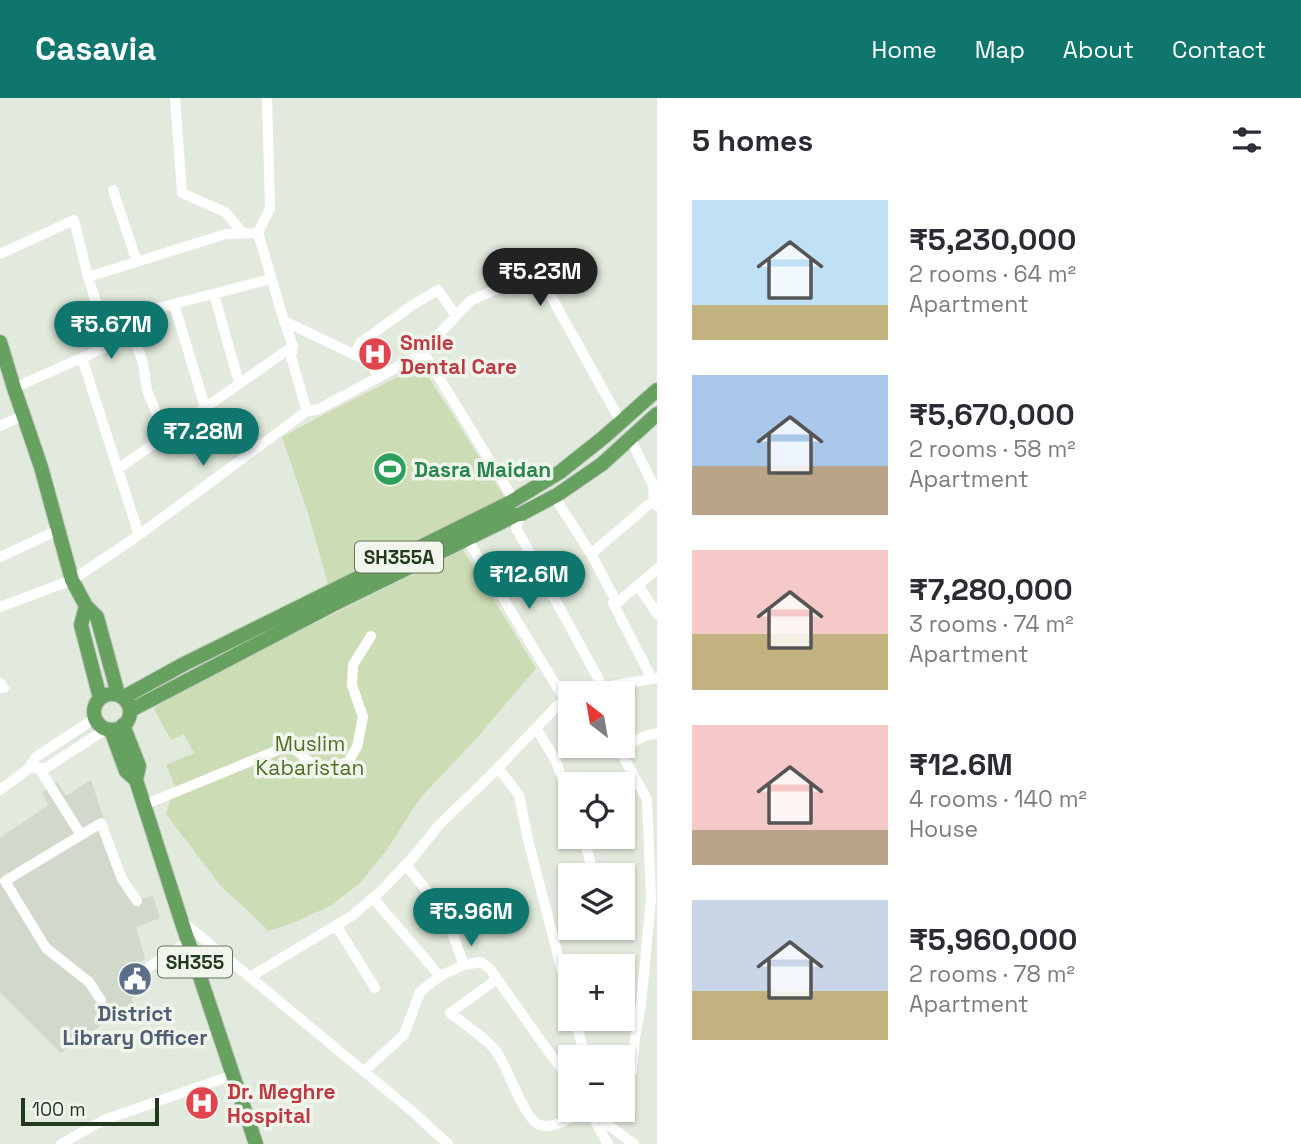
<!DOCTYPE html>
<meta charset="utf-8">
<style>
:root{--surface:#fff;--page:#f7f7f7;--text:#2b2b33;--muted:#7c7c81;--accent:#0f766e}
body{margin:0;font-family:"Space Grotesk",sans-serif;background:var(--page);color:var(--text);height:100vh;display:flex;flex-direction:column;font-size:26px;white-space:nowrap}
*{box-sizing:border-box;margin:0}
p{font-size:23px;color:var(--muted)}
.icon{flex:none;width:38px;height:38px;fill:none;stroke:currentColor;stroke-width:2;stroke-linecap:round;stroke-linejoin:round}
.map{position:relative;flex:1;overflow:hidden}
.sheet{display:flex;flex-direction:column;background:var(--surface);width:644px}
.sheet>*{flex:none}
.needle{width:46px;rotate:329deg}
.tools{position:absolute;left:558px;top:583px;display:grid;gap:14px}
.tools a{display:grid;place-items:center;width:77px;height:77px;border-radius:0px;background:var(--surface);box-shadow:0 2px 5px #0004;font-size:35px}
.scale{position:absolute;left:21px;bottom:18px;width:138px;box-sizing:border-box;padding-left:7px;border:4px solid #22391e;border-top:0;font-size:19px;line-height:24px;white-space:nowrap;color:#22391e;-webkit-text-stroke:5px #f1f6ed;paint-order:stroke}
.price{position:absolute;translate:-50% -60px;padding:0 16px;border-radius:24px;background:var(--accent);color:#fff;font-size:23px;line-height:46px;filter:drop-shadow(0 2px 4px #0008)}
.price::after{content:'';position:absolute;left:50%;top:42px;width:21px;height:16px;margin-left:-10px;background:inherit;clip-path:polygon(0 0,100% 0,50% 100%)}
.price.on{background:#222;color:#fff}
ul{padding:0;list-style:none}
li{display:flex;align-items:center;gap:21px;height:175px;padding:0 35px}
li span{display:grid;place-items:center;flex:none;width:196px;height:140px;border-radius:0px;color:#555}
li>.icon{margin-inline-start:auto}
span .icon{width:84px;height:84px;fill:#fffc;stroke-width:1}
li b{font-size:30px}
h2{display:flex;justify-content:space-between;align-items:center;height:84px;padding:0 35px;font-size:30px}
header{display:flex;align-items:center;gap:42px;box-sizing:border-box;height:98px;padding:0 35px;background:var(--accent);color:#fff}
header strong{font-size:33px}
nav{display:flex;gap:38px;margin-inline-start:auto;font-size:24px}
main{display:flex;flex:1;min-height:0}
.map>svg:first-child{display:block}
</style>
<header>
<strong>Casavia</strong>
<nav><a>Home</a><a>Map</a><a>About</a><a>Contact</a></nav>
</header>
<main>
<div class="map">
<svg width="657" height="1046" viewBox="0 0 657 1046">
<rect width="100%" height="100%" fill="#e1eadd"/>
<path fill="#d0d9cb" d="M91,682L122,776L139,801L153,798L160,820L136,829L145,861L123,878L134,898L131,901L134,905L61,955L0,894V740L49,707L42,695L57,684L66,698Z"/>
<path fill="#ccdcb4" d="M421,267L507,403L328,486L308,415L282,339L317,320Z
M463,452L536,570L477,640L421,699L386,753L359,786L330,808L295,824L269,833L220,787L166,716L175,688L166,667L194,655L184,636L171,642L154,611L172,596Z"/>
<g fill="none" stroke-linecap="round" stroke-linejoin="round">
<g stroke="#c1c8c0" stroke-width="16">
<path id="major" d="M0,244L14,290L41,369L72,482L86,508L97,519L118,596
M86,508L81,527L100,600
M94 614a18 18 0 1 1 36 0a18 18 0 1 1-36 0Z
M124,599L184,566L509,405L560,374L604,339L657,292
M131,612L334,506L516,417L521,416L557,397L602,366L657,316
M123,627L139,668L136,682L181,822L256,1046
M111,632L126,673L136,682"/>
</g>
<path stroke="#fff" stroke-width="10" d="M175,0L182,95L225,114L243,135
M113,92L137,164
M258,135L270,110L267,0
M0,156L74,122L88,179
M214,196L239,285
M174,206L205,309
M103,224L271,181
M110,247L88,179L226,136L258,135L284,223
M424,255L428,248L470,203L537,173L621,324
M354,257L360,245L411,208L438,192L456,218
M82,260L139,437
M14,290L133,237L143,265L147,292L161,327L162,340
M307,313L317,312L424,255L514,402
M0,328L23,318
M630,340L653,387L654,402L657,408
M118,371L293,248L284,223L370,264L379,279
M554,398L591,456L617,505L657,471
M521,416L516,430L603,589
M467,441L565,602
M591,456L654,402
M0,459L58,432
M638,487L657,516
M617,505H613L652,581
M0,509L72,482L139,437L307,313L291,259L293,248
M0,585L4,590H0
M586,595L603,589L657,580
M536,630L556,663L570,703
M34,670H46L106,631
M39,670L81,737L5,783L46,850L89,884L101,902
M498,670L519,697L528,742L570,904
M0,692L28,671L36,659L94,621
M144,707L290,647L319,672L348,664L357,649L363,619L352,587L353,567L371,538
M81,737L101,725L122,781L137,803
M583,738L594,777
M406,767L445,815L464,867
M373,800L440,878
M182,823L413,1014L448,1046
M336,827L375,890
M149,869L188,844
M250,879L353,817L382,792L413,759L440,726L490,678L558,607L570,600
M497,881L450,915C463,925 487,941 496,953C508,969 524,1022 540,1027C554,1032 572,1018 585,1012
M575,920L585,959
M364,973L404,937L420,894L440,878L464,867L481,864L490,871L551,957L570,981
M623,985L632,973L635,940L641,907L651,800L647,701L619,651L645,638L657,635
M589,1012L608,1046
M595,1012L606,1025L634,1046
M61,1046L104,1022L233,977"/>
<use href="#major" stroke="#67a15f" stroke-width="14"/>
</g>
<defs>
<g id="hospital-disc" transform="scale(1.75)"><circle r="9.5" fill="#e0444e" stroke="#f1f6ed"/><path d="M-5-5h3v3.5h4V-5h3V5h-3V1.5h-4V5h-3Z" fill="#fff"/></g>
<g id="stadium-disc" transform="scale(1.75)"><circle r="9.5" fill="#2e9e5b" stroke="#f1f6ed"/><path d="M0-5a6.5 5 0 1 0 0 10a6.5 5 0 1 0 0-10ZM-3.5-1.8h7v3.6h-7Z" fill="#fff"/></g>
<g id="civic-disc" transform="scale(1.75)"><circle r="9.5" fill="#5c6f8a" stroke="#f1f6ed"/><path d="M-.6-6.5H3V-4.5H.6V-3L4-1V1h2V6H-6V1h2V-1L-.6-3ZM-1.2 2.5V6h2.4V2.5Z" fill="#fff"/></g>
</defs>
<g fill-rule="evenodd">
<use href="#hospital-disc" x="375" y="256"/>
<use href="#stadium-disc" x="390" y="371"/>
<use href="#civic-disc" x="135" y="881"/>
<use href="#hospital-disc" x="202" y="1005"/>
</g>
<g text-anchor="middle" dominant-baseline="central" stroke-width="7" stroke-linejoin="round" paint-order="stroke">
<g fill="#f1f6ed" stroke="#60725c" stroke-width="2">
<rect x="355" y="443.5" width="88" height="31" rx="5"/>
<rect x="158" y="848.5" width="74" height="31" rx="5"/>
</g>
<g font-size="19" font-weight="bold" fill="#22391e">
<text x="399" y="459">SH355A</text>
<text x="195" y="864">SH355</text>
</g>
<g font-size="21" font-weight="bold" fill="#be3a42" stroke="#f1f6ed" text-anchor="start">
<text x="400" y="244">Smile<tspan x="400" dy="24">Dental Care</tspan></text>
<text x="227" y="993">Dr. Meghre<tspan x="227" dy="24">Hospital</tspan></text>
</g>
<g font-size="21" font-weight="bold" fill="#27864d" stroke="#f1f6ed" text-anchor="start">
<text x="414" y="371">Dasra Maidan</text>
</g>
<g font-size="21" fill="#4b7127" stroke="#f1f6ed">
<text x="310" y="645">Muslim<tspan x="310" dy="24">Kabaristan</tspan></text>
</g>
<g font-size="21" font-weight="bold" fill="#4e5e75" stroke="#f1f6ed">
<text x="135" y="915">District<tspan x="135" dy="24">Library Officer</tspan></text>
</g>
</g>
</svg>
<div class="tools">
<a><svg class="needle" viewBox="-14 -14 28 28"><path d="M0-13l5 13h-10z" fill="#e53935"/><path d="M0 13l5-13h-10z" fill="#7c7c81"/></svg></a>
<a><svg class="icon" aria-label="locate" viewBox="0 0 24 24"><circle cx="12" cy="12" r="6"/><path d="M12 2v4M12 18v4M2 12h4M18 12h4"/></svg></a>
<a><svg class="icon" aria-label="layers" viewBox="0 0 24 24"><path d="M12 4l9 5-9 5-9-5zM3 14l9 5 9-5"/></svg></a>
<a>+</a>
<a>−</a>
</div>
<div class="scale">100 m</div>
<b class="price on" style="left:540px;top:210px">₹5.23M</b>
<b class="price" style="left:111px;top:263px">₹5.67M</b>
<b class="price" style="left:203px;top:370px">₹7.28M</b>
<b class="price" style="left:529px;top:513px">₹12.6M</b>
<b class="price" style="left:471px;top:850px">₹5.96M</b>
</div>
<section class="sheet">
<h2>5 homes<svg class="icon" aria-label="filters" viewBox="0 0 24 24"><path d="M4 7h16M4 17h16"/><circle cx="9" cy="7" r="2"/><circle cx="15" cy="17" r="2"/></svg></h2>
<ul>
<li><span style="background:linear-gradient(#bfe0f5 75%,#c2b280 0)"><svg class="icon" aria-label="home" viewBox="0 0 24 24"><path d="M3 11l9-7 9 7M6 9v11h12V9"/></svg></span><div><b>₹5,230,000</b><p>2 rooms · 64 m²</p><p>Apartment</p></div></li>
<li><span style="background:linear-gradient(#a9c7e8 65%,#b9a48a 0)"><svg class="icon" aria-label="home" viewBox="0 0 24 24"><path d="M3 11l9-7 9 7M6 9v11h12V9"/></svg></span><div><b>₹5,670,000</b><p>2 rooms · 58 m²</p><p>Apartment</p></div></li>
<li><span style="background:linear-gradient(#f6c9c9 60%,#c2b280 0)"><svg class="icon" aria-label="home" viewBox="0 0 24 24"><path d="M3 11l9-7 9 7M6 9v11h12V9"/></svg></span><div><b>₹7,280,000</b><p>3 rooms · 74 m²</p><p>Apartment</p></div></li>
<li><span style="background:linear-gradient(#f6c9c9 75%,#b9a48a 0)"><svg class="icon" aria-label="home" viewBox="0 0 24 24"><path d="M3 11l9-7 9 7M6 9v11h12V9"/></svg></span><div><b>₹12.6M</b><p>4 rooms · 140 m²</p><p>House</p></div></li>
<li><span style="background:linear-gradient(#c9d6e8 65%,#c2b280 0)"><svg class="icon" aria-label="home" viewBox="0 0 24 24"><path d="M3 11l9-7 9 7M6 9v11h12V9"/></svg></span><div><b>₹5,960,000</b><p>2 rooms · 78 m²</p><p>Apartment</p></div></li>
</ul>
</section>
</main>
